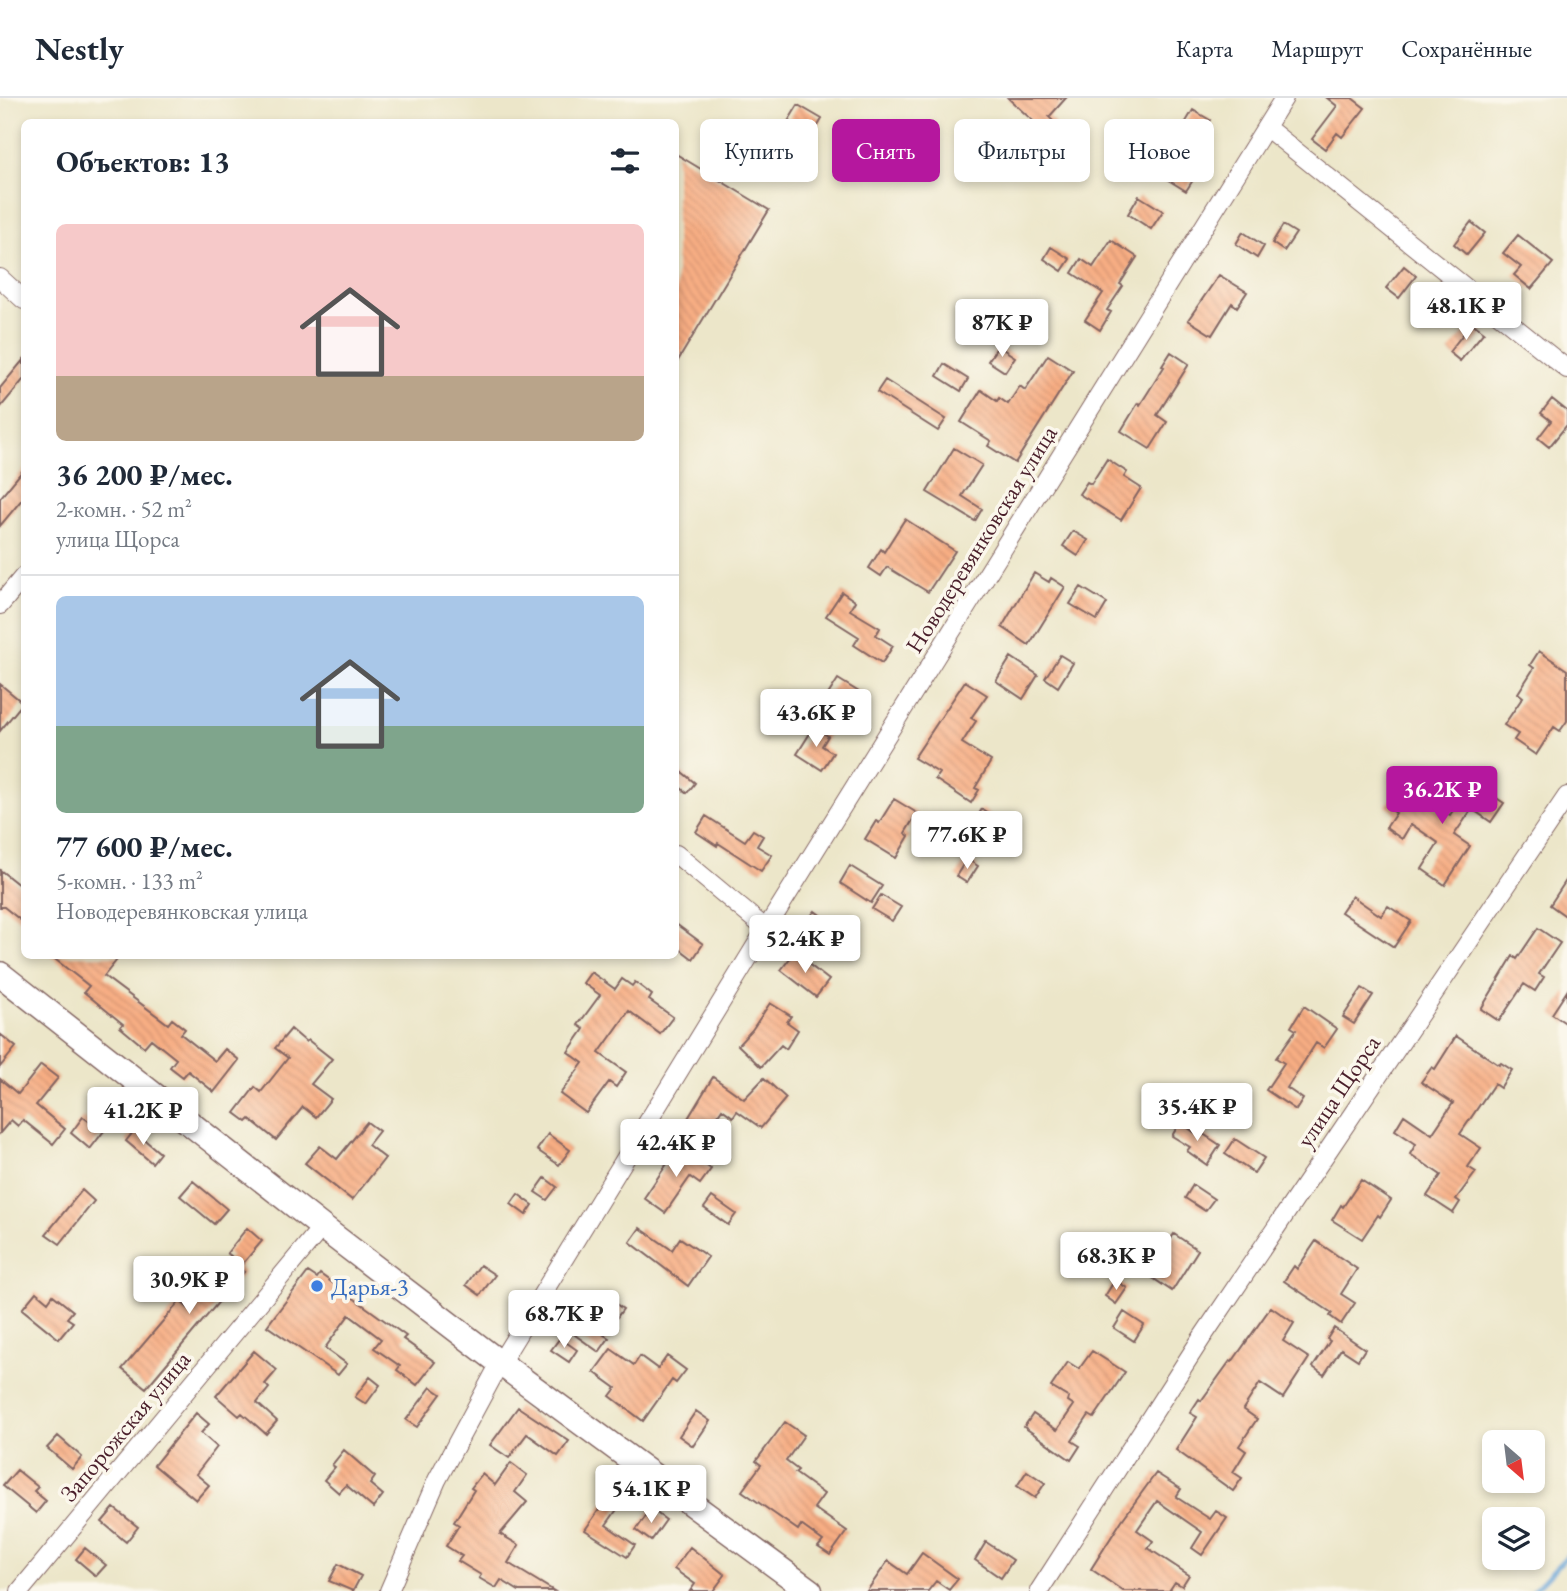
<!DOCTYPE html>
<html lang="ru">
<meta charset="utf-8">
<style>
:root{--surface:#fff;--page:#f2f2f3;--text:#1f2937;--muted:#747a83;--line:#e0e1e3;--accent:#b5179e}
body{margin:0;font-family:"EB Garamond",serif;background:var(--page);color:var(--text);height:100vh;display:flex;flex-direction:column;font-size:26px;white-space:nowrap}
*{box-sizing:border-box;margin:0}
p{font-size:23px;color:var(--muted)}
.icon{flex:none;width:38px;height:38px;fill:none;stroke:currentColor;stroke-width:2;stroke-linecap:round;stroke-linejoin:round}
.map{position:relative;flex:1;overflow:hidden}
.side{position:absolute;left:21px;top:21px;width:658px;height:840px;display:flex;flex-direction:column;background:var(--surface);border-radius:10px;box-shadow:0 4px 10px #0003}
.side>*{flex:none}
.hud{position:absolute;left:700px;top:21px;width:665px;height:63px;display:flex;gap:14px}
.needle{width:46px;rotate:152deg}
.controls{position:absolute;left:1482px;top:1332px;display:grid;gap:14px}
.controls a{display:grid;place-items:center;width:63px;height:63px;border-radius:10px;background:var(--surface);box-shadow:0 4px 10px #0003;font-size:35px}
.price{position:absolute;translate:-50% -60px;padding:0 16px;border-radius:7px;background:#fff;color:#222;font-size:23px;line-height:46px;filter:drop-shadow(0 2px 4px #0008)}
.price::after{content:'';position:absolute;left:50%;top:42px;width:21px;height:16px;margin-left:-10px;background:inherit;clip-path:polygon(0 0,100% 0,50% 100%)}
.price.on{background:var(--accent);color:#fff}
ul{padding:0;list-style:none}
li{display:grid;align-content:center;gap:14px;height:371px;padding:0 35px}
li+li{border-top:2px solid var(--line)}
li span{display:grid;place-items:center;height:217px;border-radius:10px;color:#555}
li>.icon{margin-inline-start:auto}
span .icon{width:126px;height:126px;fill:#fffc;stroke-width:1}
li b{font-size:30px}
h2{display:flex;justify-content:space-between;align-items:center;height:84px;padding:0 35px;font-size:30px}
.pill{padding:0 24px;border-radius:10px;background:var(--surface);box-shadow:0 4px 10px #0003;font-size:24px;line-height:63px}
.pill.on{background:var(--accent);color:#fff}
header{display:flex;align-items:center;gap:42px;box-sizing:border-box;height:98px;padding:0 35px;background:var(--surface);border-bottom:2px solid var(--line)}
header strong{font-size:33px}
nav{display:flex;gap:38px;margin-inline-start:auto;font-size:24px}
.map>svg:first-child{display:block}
</style>
<header>
<strong>Nestly</strong>
<nav><a>Карта</a><a>Маршрут</a><a>Сохранённые</a></nav>
</header>
<div class="map">
<svg width="1567" height="1493" viewBox="0 0 1567 1493">
<defs>
<pattern id="building-back-hatch" width="6" height="6" patternUnits="userSpaceOnUse" patternTransform="scale(1.75)"><rect width="6" height="6" fill="#f7ad83"/><path d="M-1 5l2 2M0 0l6 6M5-1l2 2" fill="none" stroke="#d59471"/></pattern>
</defs>
<rect width="100%" height="100%" fill="#fbf7ec"/>
<filter id="ink" filterUnits="userSpaceOnUse"><feTurbulence type="fractalNoise" baseFrequency=".0143" numOctaves="2"/><feDisplacementMap in="SourceGraphic" scale="14" xChannelSelector="R" yChannelSelector="G"/><feConvolveMatrix kernelMatrix="1 2 1 2 8 2 1 2 1" color-interpolation-filters="sRGB"/></filter>
<filter id="wash" filterUnits="userSpaceOnUse"><feTurbulence type="fractalNoise" baseFrequency=".00686" numOctaves="4" result="noise"/><feDisplacementMap in="SourceGraphic" scale="28" xChannelSelector="R" yChannelSelector="G"/><feGaussianBlur stdDeviation="1.57" result="paint"/><feColorMatrix in="noise" values="0 0 0 0 0 0 0 0 0 0 0 0 0 0 0 0 0 1.4 0 .05"/><feComposite in="paint" operator="in"/></filter>
<g filter="url(#wash)">
<rect width="100%" height="100%" fill="#ece6c9"/>
<g fill="none" stroke-linecap="round" stroke-linejoin="round">
<path stroke="#62a0d4" stroke-width="5" d="M1533,1493L1567,1458"/>
</g>
<g id="blocks">
<path fill="url(#building-back-hatch)" d="M1008,0H1066L1049,19L1055,25L1046,35Z
M1327,0H1352L1365,10L1342,39L1337,35L1325,51L1312,41L1337,8Z
M798,7L822,21L791,73L767,58Z
M1193,12L1210,22L1194,48L1205,55L1189,79L1193,82L1186,93L1152,72L1159,60L1163,62Z
M676,56L769,112L676,266Z
M1139,98L1163,113L1151,131L1128,116Z
M1471,124L1485,135L1467,157L1454,146Z
M1283,127L1296,135L1284,153L1272,145Z
M1243,134L1264,148L1257,160L1236,146Z
M1518,137L1553,165L1531,191L1514,177L1521,169L1503,155Z
M1111,142L1137,159L1120,186L1123,188L1107,212L1111,214L1100,232L1085,222L1103,195L1072,175L1081,161L1093,169Z
M1051,149L1070,161L1062,173L1044,161Z
M1404,168L1416,178L1399,200L1386,190Z
M1219,177L1247,194L1237,209L1232,205L1212,237L1188,222Z
M1472,225L1484,234L1460,263L1449,254Z
M998,248L1015,259L1005,274L988,263Z
M1171,254L1189,266L1157,317L1167,324L1150,351L1121,333L1138,305L1140,307L1164,269L1162,268Z
M1048,257L1073,273L1015,365L988,348L991,343L961,324L981,292L997,303L999,300L1008,306L1020,288L1025,292Z
M24,261V281L0,310V290Z
M944,266L968,281L961,293L937,278Z
M885,282L946,321L938,333L877,294Z
M1552,301L1567,313V327L1549,349L1538,340L1551,323L1541,315Z
M954,350L982,367L962,398L982,411L975,423L927,394Z
M1107,361L1127,374L1124,379L1141,390L1121,422L1079,396L1087,384L1091,386Z
M24,371V399L0,428V400Z
M905,421L955,453L928,494L887,469L881,478L869,470L881,451L884,454Z
M1073,433L1088,442L1078,458L1063,448Z
M1034,475L1049,484L1051,480L1065,489L1029,547L1002,529Z
M1081,489L1107,505L1097,522L1070,506Z
M842,494L855,503L850,512L880,530L876,537L893,548L882,565L854,547L859,539L826,518Z
M1539,553L1567,572V623L1560,633L1554,629L1536,657L1514,642L1518,636L1504,627L1523,599L1518,595L1534,570L1530,567Z
M1060,557L1073,565L1058,589L1045,580Z
M1011,559L1038,577L1023,601L996,583Z
M838,581L867,599L853,621L824,603Z
M965,583L987,597L971,620L976,623L962,645L991,663L975,690L979,692L971,705L935,681L939,675L914,660Z
M0,586L23,605L0,633Z
M814,629L828,638L822,648L833,655L822,672L797,656Z
M676,669L695,685L687,695L676,686Z
M1472,684L1504,705L1491,724L1472,711L1454,737L1470,748L1445,787L1422,771L1438,746L1437,744L1411,726L1402,741L1386,730L1396,715L1386,708L1394,697L1408,706L1415,696L1450,717Z
M894,701L917,715L905,735L909,738L896,760L865,741L876,723L879,725Z
M982,711L994,719L985,733L973,726Z
M706,718L745,743L753,732L763,738L757,748L772,757L761,773L718,745L717,748L696,734Z
M967,761L978,768L967,785L956,778Z
M850,768L882,788L871,805L840,785Z
M0,772L24,791V825L4,809H0Z
M1567,781V819L1550,807Z
M881,797L901,809L892,823L872,811Z
M1352,798L1381,818L1388,808L1411,823L1394,849L1341,814Z
M815,813L842,834L830,849L803,828Z
M676,826L703,846L693,861L676,848Z
M1538,830L1560,845L1539,876L1544,879L1535,893L1524,886L1499,923L1481,911L1513,858L1517,861Z
M794,855L829,882L816,899L781,872Z
M51,858H120L104,878L168,926L172,921L185,931L181,936L215,963L225,951L239,962L214,994L188,973L183,979L170,969L176,961L151,941L144,949L120,929L123,926L84,894L89,888Z
M591,874L615,891L622,881L632,888L635,884L652,897L649,902L673,919L660,936L629,913L599,955L626,974L616,989L609,984L586,1015L560,996L583,965L568,954L584,931L578,927L600,897L583,885Z
M1362,890L1373,897L1354,926L1343,919Z
M1567,893V926L1552,916Z
M770,905L791,918L787,924L798,932L786,951L781,947L761,969L738,947L752,932Z
M1304,908L1337,931L1324,950L1316,945L1287,990L1303,1001L1296,1012L1266,992L1284,965L1276,960L1296,932L1291,929Z
M291,931L306,944L308,942L332,961L311,986L331,1001L316,1019L303,1009L276,1042L250,1021L247,1024L235,1015L255,989L261,994L288,960L275,950Z
M0,936L16,949L0,969Z
M1456,938L1499,967L1501,965L1512,972L1500,990L1494,986L1460,1036L1481,1050L1468,1069L1476,1074L1456,1101L1460,1104L1453,1115L1427,1098L1441,1077L1410,1056L1416,1046L1395,1032L1404,1017L1432,1036L1453,1005L1421,984L1432,969L1435,971Z
M41,967L58,980L36,1007L65,1031L53,1046L23,1022L18,1028L11,1022L0,1035V981L18,996Z
M713,979L744,1001L764,980L786,1000L761,1030L737,1013L733,1019L722,1011L706,1035L687,1022Z
M101,1010L114,1020L90,1051L71,1035L83,1019L90,1024Z
M367,1024L379,1033L368,1047L385,1060L352,1102L305,1065L320,1048L337,1061Z
M1180,1024L1198,1037L1200,1034L1220,1047L1207,1067L1187,1053L1190,1049L1172,1038Z
M134,1033L160,1055L152,1065L126,1043Z
M548,1036L570,1052L559,1067L537,1052Z
M1235,1041L1264,1060L1254,1075L1225,1056Z
M679,1048L711,1071L700,1086L690,1079L665,1115L644,1100Z
M545,1080L557,1089L547,1102L535,1094Z
M1361,1082L1391,1102L1380,1119L1378,1117L1362,1141L1332,1122L1341,1107L1343,1109Z
M193,1083L227,1111L214,1126L180,1098Z
M1193,1087L1214,1101L1205,1113L1185,1100Z
M82,1092L94,1103L60,1146L46,1136Z
M518,1096L533,1107L526,1117L511,1106Z
M712,1099L736,1116L728,1127L704,1110Z
M247,1130L262,1143L239,1170L244,1174L146,1290L122,1271L180,1203L188,1210L231,1158L227,1155Z
M640,1130L672,1152L680,1140L708,1159L688,1188L630,1144Z
M1174,1136L1198,1152L1172,1193L1135,1168L1151,1144L1163,1152Z
M1316,1143L1357,1171L1341,1196L1355,1205L1341,1226L1330,1218L1332,1215L1284,1183L1294,1168L1297,1171Z
M480,1167L495,1177L480,1197L466,1187Z
M308,1174L317,1180L320,1176L406,1238L403,1241L435,1264L417,1287L397,1272L400,1268L374,1250L381,1241L349,1217L325,1250L347,1266L338,1277L267,1228Z
M1115,1182L1127,1190L1116,1206L1105,1198Z
M36,1194L48,1204L53,1197L73,1213L67,1220L73,1224L59,1241L22,1211Z
M606,1199L623,1211L604,1237L609,1240L599,1254L575,1237L585,1223L587,1224Z
M1271,1209L1294,1225L1283,1243L1309,1260L1283,1300L1260,1285L1243,1311L1257,1321L1239,1348L1246,1353L1233,1374L1242,1380L1233,1393L1176,1352L1197,1319L1190,1315L1199,1301L1201,1303L1230,1263L1232,1264Z
M1124,1214L1144,1227L1134,1243L1114,1230Z
M1334,1230L1365,1251L1358,1262L1341,1251L1324,1277L1313,1269L1330,1243L1327,1241Z
M560,1240L577,1252L569,1264L551,1252Z
M611,1251L634,1267L640,1258L658,1271L667,1258L686,1272L676,1285L672,1282L643,1323L610,1298L616,1290L594,1274Z
M254,1253L277,1272L265,1286L269,1290L257,1305L277,1323L266,1336L242,1315L239,1318L216,1298Z
M1092,1253L1125,1274L1094,1320L1089,1317L1072,1343L1080,1348L1071,1362L1024,1329L1033,1316L1057,1332L1074,1307L1068,1303L1069,1300L1051,1289L1068,1264L1079,1271Z
M370,1279L380,1287L366,1306L355,1299Z
M431,1289L441,1296L417,1329L406,1322Z
M518,1309L569,1343L558,1358L527,1336L509,1360L490,1347Z
M696,1313L710,1323L693,1348L679,1338Z
M196,1315L209,1326L201,1335L217,1349L196,1376L209,1387L196,1402L154,1367Z
M785,1324L804,1337L786,1363L798,1372L795,1375L824,1396L814,1410L847,1433L830,1457L818,1449L823,1443L801,1427L798,1432L742,1393L761,1367L756,1363Z
M58,1338L82,1359L72,1371L47,1350Z
M344,1352L375,1379L370,1386L383,1397L373,1410L346,1387L339,1395L324,1382L335,1369L332,1367Z
M511,1365L527,1377L515,1394L527,1404L500,1436L519,1447L508,1465L554,1493H519L501,1482L496,1490L479,1480L481,1477L458,1463L462,1458L446,1448L459,1427L454,1424L474,1392L471,1390L482,1376L495,1387Z
M17,1372L38,1389L34,1393L46,1403L36,1415L3,1388Z
M1027,1373L1045,1385L1035,1400L1017,1388Z
M1156,1375L1181,1391L1176,1399L1210,1421L1216,1413L1227,1420L1202,1457L1192,1450L1202,1434L1157,1403L1137,1432L1153,1443L1148,1450L1189,1477L1182,1488L1175,1484L1169,1493H1123L1091,1471L1122,1422Z
M616,1387L628,1396L606,1427L635,1447L627,1459L585,1432Z
M114,1410L138,1429L126,1444L102,1424Z
M651,1411L666,1422L651,1443L636,1432Z
M986,1444L1013,1462L1001,1480L975,1462Z
M690,1449L725,1477L713,1493H690L695,1486L674,1471Z
M85,1450L106,1467L96,1478L76,1461Z
M922,1455L958,1481L949,1492L936,1483L928,1493H867L888,1463L907,1476Z
M338,1466L361,1478L353,1493L329,1483Z"/>
</g>
</g>
<g filter="url(#ink)">
<use href="#blocks" fill-opacity="0" stroke="#836562" stroke-width="2"/>
<g fill="none" stroke-linecap="round" stroke-linejoin="round">
<g stroke="#836562" stroke-width="20">
<path id="street" d="M1267,30L1567,271
M0,180L24,202
M0,507L24,478
M676,756L766,831
M20,1493L322,1129
M389,1493L437,1382L500,1265L766,831L1284,0
M1039,1493L1201,1241L1567,698"/>
</g>
<g stroke="#836562" stroke-width="27">
<path id="secondary" d="M0,876L322,1129L500,1265L810,1493"/>
</g>
<use href="#street" stroke="#fff" stroke-width="18"/>
<use href="#secondary" stroke="#fff" stroke-width="24"/>
</g>
</g>
<circle fill="#3f7fe0" stroke="#fbf7ec" stroke-width="2.5" cx="317" cy="1188" r="7"/>
<g text-anchor="middle" dominant-baseline="central" stroke-width="7" stroke-linejoin="round" paint-order="stroke">
<g font-size="24" fill="#4a1f2b" stroke="#fbf7ec">
<text transform="translate(981 441) rotate(-58)">Новодеревянковская улица</text>
<text transform="translate(1338 993) rotate(-56)">улица Щорса</text>
<text transform="translate(125 1328) rotate(-50)">Запорожская улица</text>
</g>
<g font-size="24" fill="#366cbe" stroke="#fbf7ec" text-anchor="start">
<text x="331" y="1188">Дарья-3</text>
</g>
</g>
</svg>
<div class="controls">
<a><svg class="needle" viewBox="-14 -14 28 28"><path d="M0-13l5 13h-10z" fill="#e53935"/><path d="M0 13l5-13h-10z" fill="#747a83"/></svg></a>
<a><svg class="icon" aria-label="layers" viewBox="0 0 24 24"><path d="M12 4l9 5-9 5-9-5zM3 14l9 5 9-5"/></svg></a>
</div>
<b class="price" style="left:1466px;top:244px">48.1K ₽</b>
<b class="price" style="left:1002px;top:261px">87K ₽</b>
<b class="price" style="left:816px;top:651px">43.6K ₽</b>
<b class="price on" style="left:1442px;top:728px">36.2K ₽</b>
<b class="price" style="left:967px;top:773px">77.6K ₽</b>
<b class="price" style="left:805px;top:877px">52.4K ₽</b>
<b class="price" style="left:1197px;top:1045px">35.4K ₽</b>
<b class="price" style="left:143px;top:1049px">41.2K ₽</b>
<b class="price" style="left:676px;top:1081px">42.4K ₽</b>
<b class="price" style="left:1116px;top:1194px">68.3K ₽</b>
<b class="price" style="left:189px;top:1218px">30.9K ₽</b>
<b class="price" style="left:564px;top:1252px">68.7K ₽</b>
<b class="price" style="left:651px;top:1427px">54.1K ₽</b>
<div class="hud">
<a class="pill">Купить</a>
<a class="pill on">Снять</a>
<a class="pill">Фильтры</a>
<a class="pill">Новое</a>
</div>
<section class="side">
<h2>Объектов: 13<svg class="icon" aria-label="filters" viewBox="0 0 24 24"><path d="M4 7h16M4 17h16"/><circle cx="9" cy="7" r="2"/><circle cx="15" cy="17" r="2"/></svg></h2>
<ul>
<li><span style="background:linear-gradient(#f6c9c9 70%,#b9a48a 0)"><svg class="icon" aria-label="home" viewBox="0 0 24 24"><path d="M3 11l9-7 9 7M6 9v11h12V9"/></svg></span><div><b>36 200 ₽/мес.</b><p>2-комн. · 52 m²</p><p>улица Щорса</p></div></li>
<li><span style="background:linear-gradient(#a9c7e8 60%,#7fa58c 0)"><svg class="icon" aria-label="home" viewBox="0 0 24 24"><path d="M3 11l9-7 9 7M6 9v11h12V9"/></svg></span><div><b>77 600 ₽/мес.</b><p>5-комн. · 133 m²</p><p>Новодеревянковская улица</p></div></li>
</ul>
</section>
</div>
